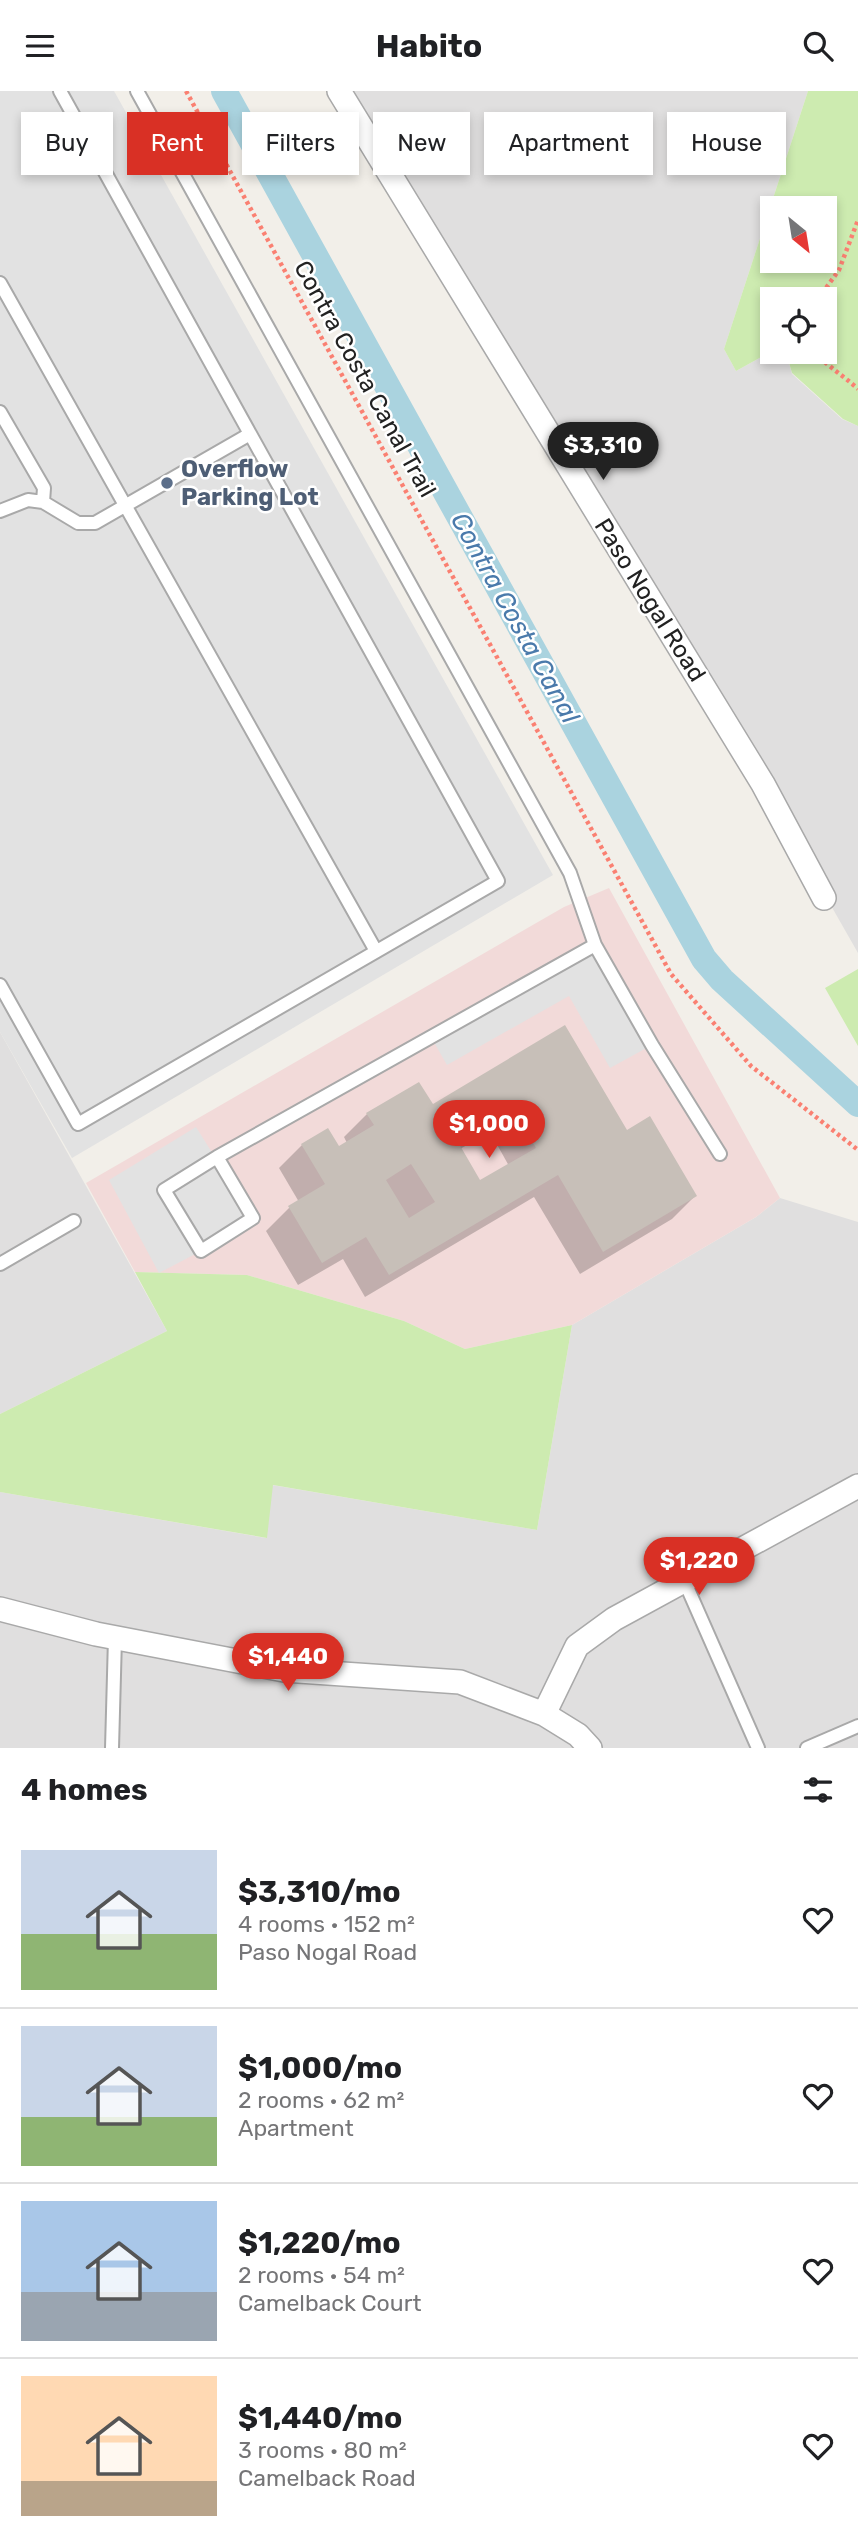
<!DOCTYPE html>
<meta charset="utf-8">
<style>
:root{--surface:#fff;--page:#f6f6f6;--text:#202124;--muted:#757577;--line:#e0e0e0;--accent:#d93025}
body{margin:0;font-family:Rubik,sans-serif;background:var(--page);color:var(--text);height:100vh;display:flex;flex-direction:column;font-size:26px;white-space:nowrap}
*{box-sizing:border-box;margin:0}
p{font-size:23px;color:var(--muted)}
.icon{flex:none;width:38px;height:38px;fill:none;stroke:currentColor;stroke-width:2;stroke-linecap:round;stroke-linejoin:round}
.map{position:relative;height:1657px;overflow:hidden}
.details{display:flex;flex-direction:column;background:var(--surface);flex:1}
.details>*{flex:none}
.guide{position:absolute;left:21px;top:21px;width:817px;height:63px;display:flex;gap:14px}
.needle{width:46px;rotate:150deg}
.controls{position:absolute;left:760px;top:105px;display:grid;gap:14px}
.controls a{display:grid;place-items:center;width:77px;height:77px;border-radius:0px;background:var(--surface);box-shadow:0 4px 10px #0003;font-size:35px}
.price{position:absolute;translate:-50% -60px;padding:0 16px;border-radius:24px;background:var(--accent);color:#fff;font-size:23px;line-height:46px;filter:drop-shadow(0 2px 4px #0008)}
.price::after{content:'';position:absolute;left:50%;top:42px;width:21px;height:16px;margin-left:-10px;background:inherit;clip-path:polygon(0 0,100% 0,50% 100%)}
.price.on{background:#222;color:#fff}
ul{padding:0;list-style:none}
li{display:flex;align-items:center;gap:21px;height:175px;padding:0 21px}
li+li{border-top:2px solid var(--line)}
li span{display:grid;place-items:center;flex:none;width:196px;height:140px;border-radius:0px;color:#555}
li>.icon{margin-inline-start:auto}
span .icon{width:84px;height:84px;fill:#fffc;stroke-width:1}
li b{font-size:30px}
h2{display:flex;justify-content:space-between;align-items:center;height:84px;padding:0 21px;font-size:30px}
.tag{padding:0 24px;border-radius:0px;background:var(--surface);box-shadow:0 4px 10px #0003;font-size:24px;line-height:63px}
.tag.on{background:var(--accent);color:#fff}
header{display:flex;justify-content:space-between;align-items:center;height:91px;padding:0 21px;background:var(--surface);font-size:32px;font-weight:700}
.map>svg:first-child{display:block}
</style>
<header><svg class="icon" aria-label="menu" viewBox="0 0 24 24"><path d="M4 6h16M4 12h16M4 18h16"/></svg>Habito<svg class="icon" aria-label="search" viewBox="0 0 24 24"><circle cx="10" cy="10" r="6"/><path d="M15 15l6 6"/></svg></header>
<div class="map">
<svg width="858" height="1657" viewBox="0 0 858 1657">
<rect width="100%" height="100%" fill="#f2efe9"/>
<path fill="#e0dfdf" d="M339,0H808L724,258L736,280L772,260L786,261L792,283L842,328L858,335V862L801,762Z
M0,941L167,1240L0,1323Z
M780,1107L858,1131V1657H0V1401L266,1447L272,1394L537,1439L572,1234L756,1126Z"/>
<path fill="#f2dad9" d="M609,797L780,1107L756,1126L572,1234L465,1258L404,1230L247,1184L135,1181L86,1092L564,816Z"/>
<path fill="#cdebb0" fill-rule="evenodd" d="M808,0H858V335L843,328L792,282L786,261H824V208H772V260L736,280L724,258ZM824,117V170H772V117Z
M858,878V955L825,897Z
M135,1181L247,1184L404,1230L465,1258L572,1234L537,1439L273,1394L267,1447L0,1401V1323L167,1240Z"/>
<path fill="#e2e2e2" d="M0,0H114L553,784L72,1067L0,941Z
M595,854L652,954L610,977L569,905L447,974L431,946Z
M196,1036L253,1127L201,1160L159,1182L109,1089Z"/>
<path fill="#0003" fill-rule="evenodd" d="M564,936L627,1041L695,1105L672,1128L580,1183L534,1106L365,1206L343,1168L298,1194L266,1140L289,1117L299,1111L279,1077L302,1054L338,1057L347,1052L344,1046L367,1023L432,1015ZM490,1041L509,1075L479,1092L460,1058Z"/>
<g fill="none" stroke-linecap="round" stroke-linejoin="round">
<path stroke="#aad3df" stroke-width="26" d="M224,0L704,868L722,889L858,1013"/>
</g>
<path fill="#c7bfb8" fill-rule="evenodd" d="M565,934L627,1039L650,1025L697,1105L603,1161L558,1084L389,1184L366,1146L322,1172L288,1115L325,1093L301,1053L328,1037L339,1055L374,1034L366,1022L419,991L433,1013ZM514,1019L536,1057L480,1089L458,1051ZM411,1073L435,1111L409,1127L386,1089Z"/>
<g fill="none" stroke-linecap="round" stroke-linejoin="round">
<g stroke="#a9a9a9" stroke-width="16">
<path id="lane" d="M137,0L570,782L595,854
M0,192L376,860
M0,321L44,397L43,411
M0,420L28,409L43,411L78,432H95L250,343
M0,894L78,1033L498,790L60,0
M217,1066L595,854L652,954L720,1063
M217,1066L253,1127L201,1160L164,1099Z
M0,1173L74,1130
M684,1489L758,1657
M112,1657L115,1547
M807,1657L858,1635"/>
</g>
<g stroke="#a9a9a9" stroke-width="26">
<path id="street" d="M339,0L763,693L824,807
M0,1518L96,1543L284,1579L460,1591L544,1623L578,1644L590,1657
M544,1623L577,1555L614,1528L858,1395"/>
</g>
<path stroke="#fa8072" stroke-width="4.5" stroke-dasharray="3.5 3.5" stroke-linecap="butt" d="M186,0L671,883L751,975L858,1059
M818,208L839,179L858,129
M815,261C829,277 843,284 858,298"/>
<use href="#lane" stroke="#fff" stroke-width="12"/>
<use href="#street" stroke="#fff" stroke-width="23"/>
</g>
<circle fill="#5c6f8a" stroke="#fff" stroke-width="2.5" cx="167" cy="392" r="7"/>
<g text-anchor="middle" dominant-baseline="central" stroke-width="5" stroke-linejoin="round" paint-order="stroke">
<g font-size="24" fill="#222" stroke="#fff">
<text transform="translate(365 288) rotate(61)">Contra Costa Canal Trail</text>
<text transform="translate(650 509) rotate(58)">Paso Nogal Road</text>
</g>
<g font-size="24" font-weight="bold" fill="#4e5e75" stroke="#fff" text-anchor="start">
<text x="181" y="378">Overflow<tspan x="181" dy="28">Parking Lot</tspan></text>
</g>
<g font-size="26" font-style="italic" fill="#4a7aab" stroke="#fff">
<text transform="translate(515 527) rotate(61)">Contra Costa Canal</text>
</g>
</g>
</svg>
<div class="controls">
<a><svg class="needle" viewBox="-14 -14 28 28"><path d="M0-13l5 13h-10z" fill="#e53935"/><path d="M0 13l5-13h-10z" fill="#757577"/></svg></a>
<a><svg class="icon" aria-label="locate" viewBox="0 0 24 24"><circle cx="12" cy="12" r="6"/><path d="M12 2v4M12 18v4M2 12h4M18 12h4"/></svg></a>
</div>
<b class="price on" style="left:603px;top:391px">$3,310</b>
<b class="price" style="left:489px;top:1069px">$1,000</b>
<b class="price" style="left:699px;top:1506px">$1,220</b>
<b class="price" style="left:288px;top:1602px">$1,440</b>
<div class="guide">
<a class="tag">Buy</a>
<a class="tag on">Rent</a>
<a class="tag">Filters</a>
<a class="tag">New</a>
<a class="tag">Apartment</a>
<a class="tag">House</a>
</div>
</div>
<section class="details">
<h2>4 homes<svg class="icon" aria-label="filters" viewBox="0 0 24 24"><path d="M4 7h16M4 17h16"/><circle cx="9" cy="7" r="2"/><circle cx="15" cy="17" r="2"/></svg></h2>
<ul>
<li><span style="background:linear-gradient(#c9d6e8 60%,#8fb573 0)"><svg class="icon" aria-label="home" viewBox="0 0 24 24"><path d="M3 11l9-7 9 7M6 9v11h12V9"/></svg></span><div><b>$3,310/mo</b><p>4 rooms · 152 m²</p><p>Paso Nogal Road</p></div><svg class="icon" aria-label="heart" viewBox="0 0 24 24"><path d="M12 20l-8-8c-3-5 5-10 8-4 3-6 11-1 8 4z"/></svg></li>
<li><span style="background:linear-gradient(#c9d6e8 65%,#8fb573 0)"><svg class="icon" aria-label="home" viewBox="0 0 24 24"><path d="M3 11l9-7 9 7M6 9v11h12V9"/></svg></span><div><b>$1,000/mo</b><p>2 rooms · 62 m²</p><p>Apartment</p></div><svg class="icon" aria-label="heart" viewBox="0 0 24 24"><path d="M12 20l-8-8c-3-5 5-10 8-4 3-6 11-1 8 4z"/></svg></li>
<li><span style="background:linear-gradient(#a9c7e8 65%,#9aa5b1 0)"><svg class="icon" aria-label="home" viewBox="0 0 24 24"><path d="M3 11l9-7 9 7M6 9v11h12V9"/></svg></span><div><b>$1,220/mo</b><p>2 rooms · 54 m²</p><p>Camelback Court</p></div><svg class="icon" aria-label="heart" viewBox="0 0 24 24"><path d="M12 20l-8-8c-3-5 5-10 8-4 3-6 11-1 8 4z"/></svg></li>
<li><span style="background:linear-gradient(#ffd9b3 75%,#b9a48a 0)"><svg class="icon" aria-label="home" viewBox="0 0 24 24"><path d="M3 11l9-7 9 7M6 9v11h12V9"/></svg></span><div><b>$1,440/mo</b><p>3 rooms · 80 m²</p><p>Camelback Road</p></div><svg class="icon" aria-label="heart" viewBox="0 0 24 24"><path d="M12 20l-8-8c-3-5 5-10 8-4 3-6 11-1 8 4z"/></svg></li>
</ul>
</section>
